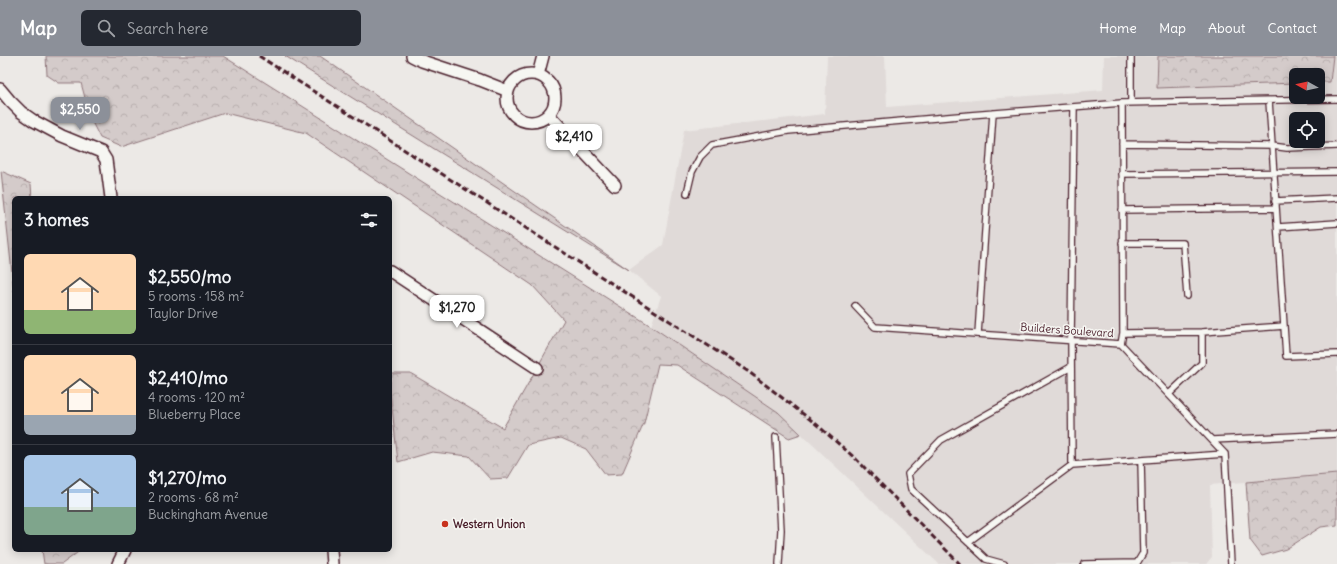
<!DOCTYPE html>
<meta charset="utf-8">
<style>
:root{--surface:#171b24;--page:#242831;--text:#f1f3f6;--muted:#9ea1a6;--line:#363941;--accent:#8c9099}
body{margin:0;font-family:Delius,sans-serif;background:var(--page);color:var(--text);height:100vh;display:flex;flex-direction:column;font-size:15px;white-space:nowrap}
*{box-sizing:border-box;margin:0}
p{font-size:13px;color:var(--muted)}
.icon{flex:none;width:22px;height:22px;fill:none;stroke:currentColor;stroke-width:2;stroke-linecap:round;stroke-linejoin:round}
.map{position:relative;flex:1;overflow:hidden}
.drawer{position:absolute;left:12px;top:140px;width:380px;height:356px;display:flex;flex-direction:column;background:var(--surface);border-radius:6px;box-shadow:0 2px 10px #0003}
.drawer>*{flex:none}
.needle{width:26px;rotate:278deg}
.buttons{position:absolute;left:1289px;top:12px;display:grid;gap:8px}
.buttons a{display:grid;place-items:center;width:36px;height:36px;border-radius:6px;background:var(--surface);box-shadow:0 2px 10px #0003;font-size:20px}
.price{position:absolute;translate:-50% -34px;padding:0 9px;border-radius:8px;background:#fff;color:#222;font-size:13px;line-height:26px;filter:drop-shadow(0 1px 2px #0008)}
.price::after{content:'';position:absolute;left:50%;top:24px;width:12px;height:9px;margin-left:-6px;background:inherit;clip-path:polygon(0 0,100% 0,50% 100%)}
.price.on{background:var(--accent);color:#fff}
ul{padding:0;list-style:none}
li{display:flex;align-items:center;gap:12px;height:100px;padding:0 12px}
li+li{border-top:1px solid var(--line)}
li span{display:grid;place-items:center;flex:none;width:112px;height:80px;border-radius:6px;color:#555}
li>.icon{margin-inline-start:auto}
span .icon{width:48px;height:48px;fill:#fffc;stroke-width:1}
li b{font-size:17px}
h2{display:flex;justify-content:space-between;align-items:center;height:48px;padding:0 12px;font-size:17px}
header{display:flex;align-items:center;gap:24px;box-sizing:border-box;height:56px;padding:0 20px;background:var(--accent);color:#fff}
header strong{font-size:19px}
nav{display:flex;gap:22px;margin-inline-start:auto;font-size:14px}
.search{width:280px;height:36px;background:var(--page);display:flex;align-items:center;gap:10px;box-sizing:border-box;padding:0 14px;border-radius:6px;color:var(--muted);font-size:15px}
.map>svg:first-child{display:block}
</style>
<header>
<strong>Map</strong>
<div class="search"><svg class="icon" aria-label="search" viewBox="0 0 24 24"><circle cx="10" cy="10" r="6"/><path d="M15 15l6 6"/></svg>Search here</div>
<nav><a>Home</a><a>Map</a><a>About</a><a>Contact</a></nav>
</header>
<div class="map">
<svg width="1337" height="508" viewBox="0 0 1337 508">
<defs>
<pattern id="forest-crowns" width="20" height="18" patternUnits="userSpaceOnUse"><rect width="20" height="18" fill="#d4cbca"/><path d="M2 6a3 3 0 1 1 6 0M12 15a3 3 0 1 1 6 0" fill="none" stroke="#b8aeae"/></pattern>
</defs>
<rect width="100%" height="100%" fill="#ece9e6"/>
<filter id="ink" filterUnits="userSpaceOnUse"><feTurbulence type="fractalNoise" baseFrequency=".025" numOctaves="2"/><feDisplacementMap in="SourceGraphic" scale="8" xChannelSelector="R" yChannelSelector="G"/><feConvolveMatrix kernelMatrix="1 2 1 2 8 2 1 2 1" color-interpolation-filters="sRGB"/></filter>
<g filter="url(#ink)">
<path fill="#e0dad8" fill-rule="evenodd" d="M827,0H885L887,51L1103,34L1104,0H1158L1157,32L1296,27V41H1318V26H1330L1333,0H1337V418L1210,429L1212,501L1206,508H939L778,356L651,270L661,240L629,214L663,189L684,74L825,58ZM1296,63H1318V85H1296Z"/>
<path fill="url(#forest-crowns)" stroke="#8f757a" d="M46,0H223L651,270L778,356L801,378L789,382L677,309L658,308L644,367L622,418L606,419L586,393L561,382L528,389L508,422L490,423L469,400L432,396L398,406L390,334V317H410L503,372L564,264L532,229L306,77L225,57L121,91L100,82L91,64L81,27H59L47,19Z
M285,0H320L629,214Z
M1158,0H1333L1330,26H1318V19H1296V27L1157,32Z
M1,115L31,128L32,142H14V235Z
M1337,418V469L1321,471L1286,493L1262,500L1250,484L1246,426Z
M42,494H81L62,508H44Z"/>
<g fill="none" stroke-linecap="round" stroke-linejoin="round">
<g stroke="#4a1f2b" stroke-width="8">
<path id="lane" d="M1269,45L1286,300L1337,298
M1131,47V0
M1074,51L1071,284L1072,409L1141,404L1143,497L1137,507L1084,508
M1122,88L1272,90L1287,92L1337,90
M1122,118L1337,116
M687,137L692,116L700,101L712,89L788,75L970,59L1122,47L1337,43
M1275,145L1337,142
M1122,154L1276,152
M1278,171L1337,167
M1122,187H1183L1187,240
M855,250L875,271L1121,288L1225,398L1231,508
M1123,277L1202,276L1284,270
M978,278L993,57
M1121,288L1123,277L1122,47
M1169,338L1202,307V276
M776,381L781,474L779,508
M1212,384L1337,378
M1141,404L1225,398
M968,486L1072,409
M1004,508L986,503L968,486L911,433L908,418L941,384L1071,311"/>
</g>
<g stroke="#4a1f2b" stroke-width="14">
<path id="street" d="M412,0L422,5L480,24L508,35
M507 42a24 24 0 1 1 48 0a24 24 0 1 1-48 0Z
M538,19L543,0
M0,33L10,45L21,56L34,65L62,80L101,96L106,104L111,142
M549,59L615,129
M390,215L537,312
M331,494L332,508
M118,508L125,494"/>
</g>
<use href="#lane" stroke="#f6f6f2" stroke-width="5.5"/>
<use href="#street" stroke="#f6f6f2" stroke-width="11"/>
<path stroke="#4a1f2b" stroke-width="3" stroke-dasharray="6 3" stroke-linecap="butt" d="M259,0L749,316L816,368L856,403L960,508"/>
</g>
</g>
<circle fill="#c8321e" stroke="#f6f6f2" stroke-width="1.5" cx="445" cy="468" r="4"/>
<g text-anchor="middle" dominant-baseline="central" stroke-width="3" stroke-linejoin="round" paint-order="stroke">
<g font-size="11" fill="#4a1f2b" stroke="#f6f6f2">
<text transform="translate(1067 274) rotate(4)">Builders Boulevard</text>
</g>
<g font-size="11" font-weight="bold" fill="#4a1f2b" stroke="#f6f6f2" text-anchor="start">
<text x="453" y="468">Western Union</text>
</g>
</g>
</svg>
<div class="buttons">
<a><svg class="needle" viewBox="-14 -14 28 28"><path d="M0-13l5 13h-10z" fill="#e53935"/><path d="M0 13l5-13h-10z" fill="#9ea1a6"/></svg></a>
<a><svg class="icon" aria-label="locate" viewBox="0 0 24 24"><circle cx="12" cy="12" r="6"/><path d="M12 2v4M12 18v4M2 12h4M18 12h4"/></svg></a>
</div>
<b class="price on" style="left:80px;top:75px">$2,550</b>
<b class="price" style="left:574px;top:102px">$2,410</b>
<b class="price" style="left:457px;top:273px">$1,270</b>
<section class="drawer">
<h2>3 homes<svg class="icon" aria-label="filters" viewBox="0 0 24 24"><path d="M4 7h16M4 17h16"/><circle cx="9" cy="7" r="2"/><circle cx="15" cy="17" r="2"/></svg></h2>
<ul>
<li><span style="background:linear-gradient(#ffd9b3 70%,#8fb573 0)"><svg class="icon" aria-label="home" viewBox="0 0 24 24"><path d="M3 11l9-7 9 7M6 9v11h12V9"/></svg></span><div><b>$2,550/mo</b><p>5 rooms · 158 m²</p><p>Taylor Drive</p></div></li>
<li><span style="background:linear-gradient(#ffd9b3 75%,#9aa5b1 0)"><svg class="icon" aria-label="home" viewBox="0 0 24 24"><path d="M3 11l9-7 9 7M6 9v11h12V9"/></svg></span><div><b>$2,410/mo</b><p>4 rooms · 120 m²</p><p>Blueberry Place</p></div></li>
<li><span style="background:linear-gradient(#a9c7e8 65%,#7fa58c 0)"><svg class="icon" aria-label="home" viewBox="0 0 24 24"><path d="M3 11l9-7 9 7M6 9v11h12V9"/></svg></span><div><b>$1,270/mo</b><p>2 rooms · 68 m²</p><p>Buckingham Avenue</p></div></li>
</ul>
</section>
</div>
